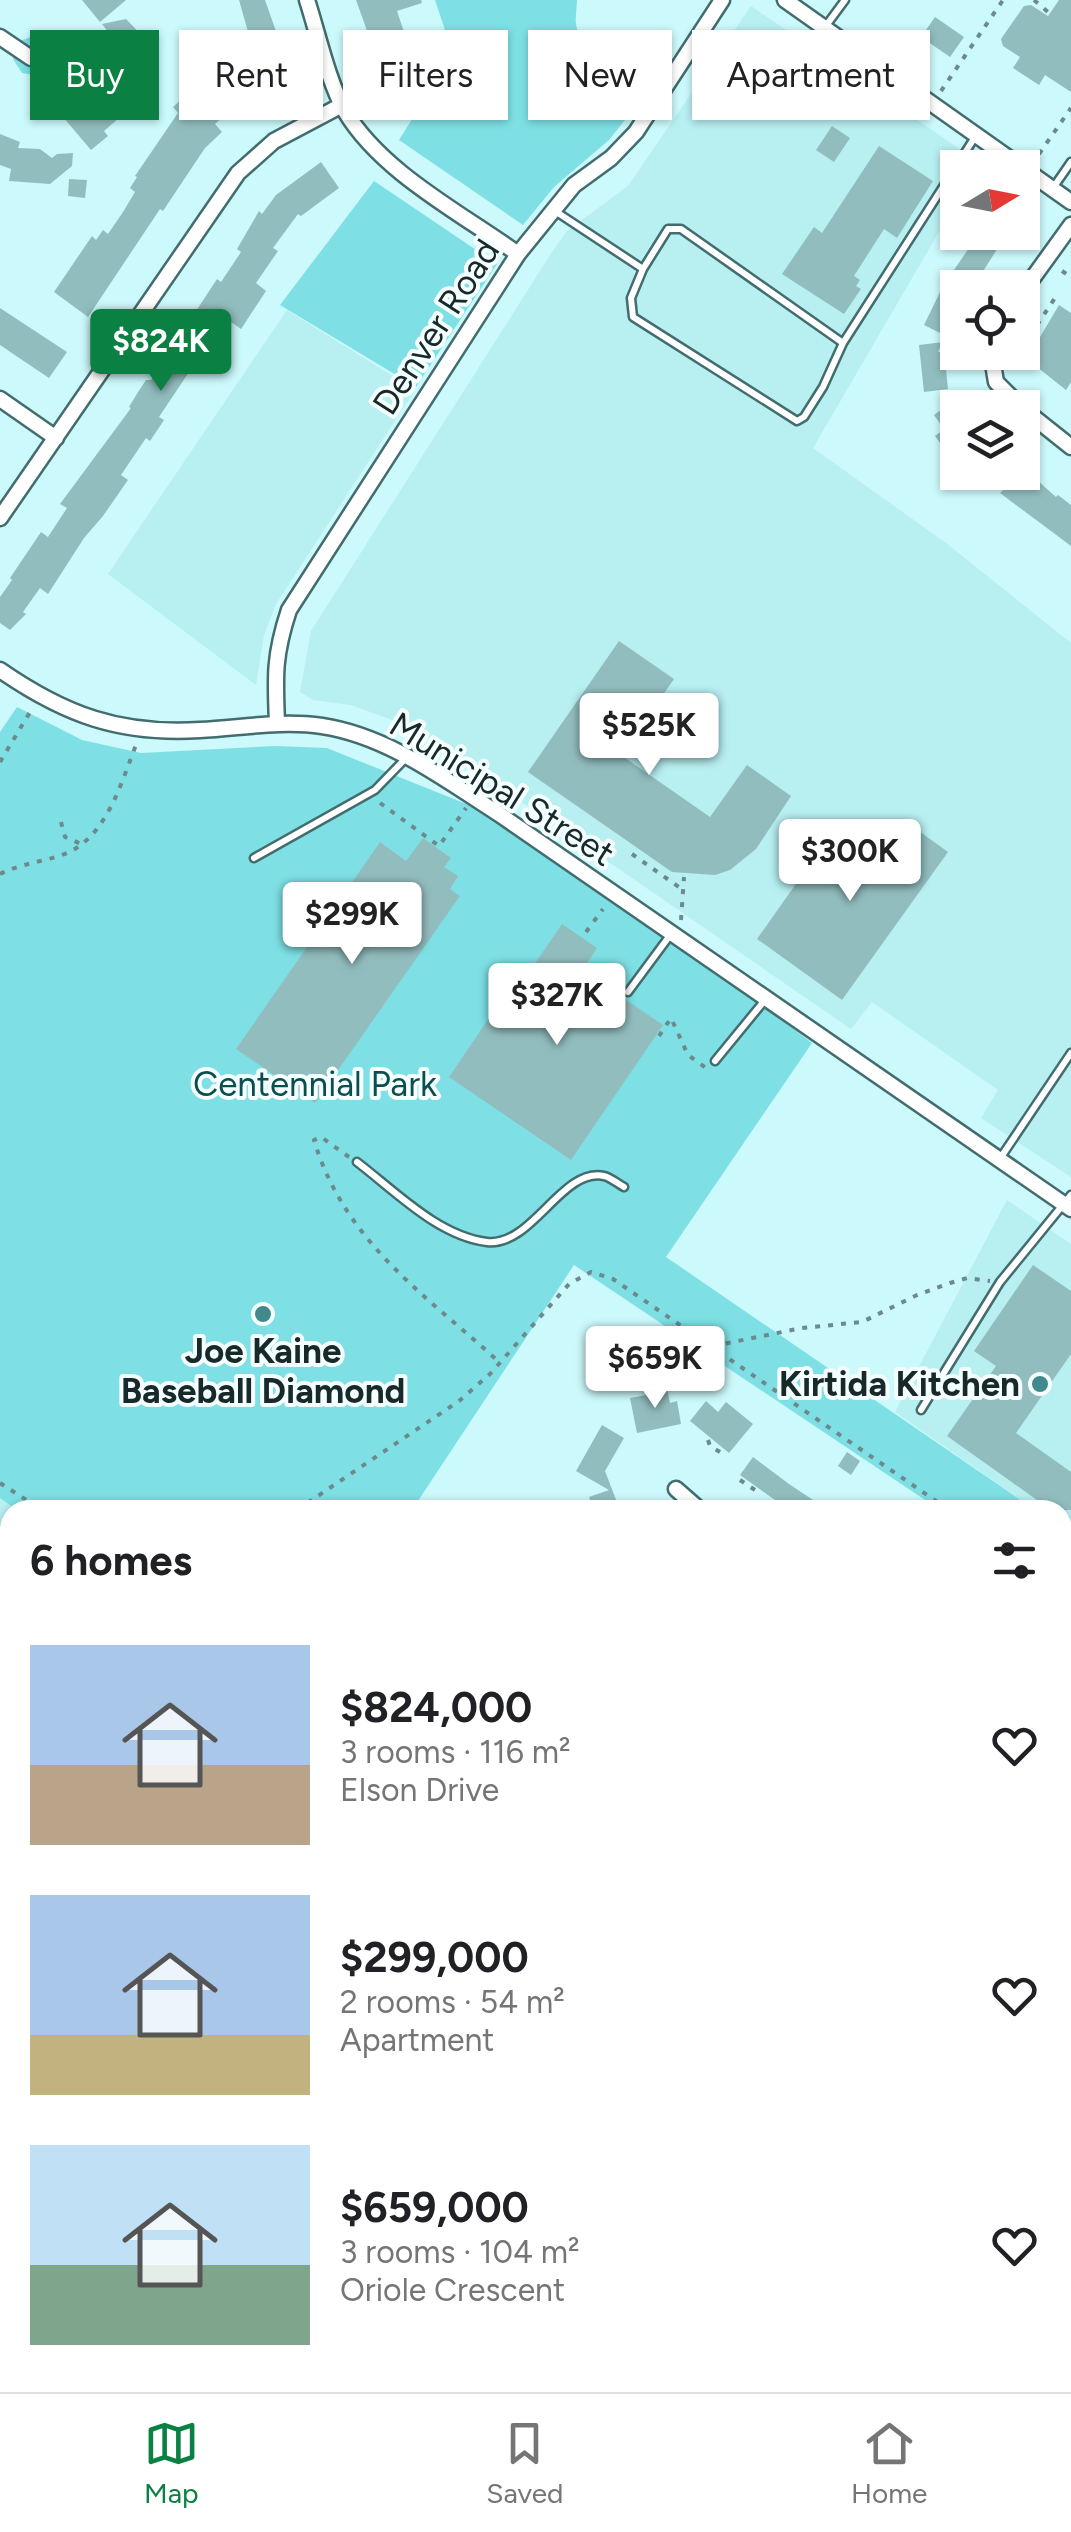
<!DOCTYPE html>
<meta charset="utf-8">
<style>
:root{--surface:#fff;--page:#f6f6f6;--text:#202124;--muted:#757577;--line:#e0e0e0;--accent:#0b8043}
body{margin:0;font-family:Figtree,sans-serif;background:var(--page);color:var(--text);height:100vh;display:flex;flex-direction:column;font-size:38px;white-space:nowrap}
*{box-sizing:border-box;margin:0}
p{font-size:32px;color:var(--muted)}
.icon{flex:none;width:55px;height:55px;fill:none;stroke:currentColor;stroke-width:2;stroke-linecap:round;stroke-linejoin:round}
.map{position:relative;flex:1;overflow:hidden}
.drawer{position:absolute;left:0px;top:1500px;width:1072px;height:892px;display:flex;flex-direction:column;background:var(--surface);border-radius:30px 30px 0 0;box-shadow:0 2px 8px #0004}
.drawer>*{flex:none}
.guide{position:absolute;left:30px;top:30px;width:1012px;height:90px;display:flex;gap:20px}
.needle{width:65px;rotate:80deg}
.fabs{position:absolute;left:940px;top:150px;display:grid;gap:20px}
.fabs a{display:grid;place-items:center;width:100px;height:100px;border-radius:0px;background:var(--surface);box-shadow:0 2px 8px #0004;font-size:50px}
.price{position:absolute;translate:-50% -85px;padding:0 22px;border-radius:10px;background:#fff;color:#222;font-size:32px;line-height:65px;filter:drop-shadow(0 2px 5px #0008)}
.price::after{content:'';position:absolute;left:50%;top:60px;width:30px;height:22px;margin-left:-15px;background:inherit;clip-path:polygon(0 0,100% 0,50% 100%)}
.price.current{background:var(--accent);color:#fff}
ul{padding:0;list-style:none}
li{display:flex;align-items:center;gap:30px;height:250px;padding:0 30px}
li span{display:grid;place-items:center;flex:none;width:280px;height:200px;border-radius:0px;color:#555}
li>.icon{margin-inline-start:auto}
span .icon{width:120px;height:120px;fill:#fffc;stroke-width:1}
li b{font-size:42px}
h2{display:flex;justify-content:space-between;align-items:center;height:120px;padding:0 30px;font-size:42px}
.chip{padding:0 35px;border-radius:0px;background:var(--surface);box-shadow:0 2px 8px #0004;font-size:35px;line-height:90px}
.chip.current{background:var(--accent);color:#fff}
.tab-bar{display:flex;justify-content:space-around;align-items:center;height:140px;border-top:2px solid var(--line);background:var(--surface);font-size:28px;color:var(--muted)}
.tab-bar a{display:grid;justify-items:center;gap:5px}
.tab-bar .current{color:var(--accent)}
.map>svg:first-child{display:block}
</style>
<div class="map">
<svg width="1071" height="2392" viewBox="0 0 1071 2392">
<rect width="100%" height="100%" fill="#ccf9fb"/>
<path fill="#b8eff1" d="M751,6L980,163L977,167L958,168L957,201L813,448L946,543L1071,643V1177L981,1118L998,1090L872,1002L851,1029L429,738L395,721L351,705L313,700L300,692L311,631L554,249L567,231L628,186Z
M287,310L415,390L276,604L264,635L256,685L108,574Z
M1007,1200L1071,1244V1536L1063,1530L1062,1510H1035L895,1412Z
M0,1498L17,1510H10V1918L0,1932Z"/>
<path fill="#7ee0e4" d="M435,0H577C577,7 575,17 576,24C581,56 614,86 633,110L609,140L554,187L523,225L399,140L453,54Z
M31,37L43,42L50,53L48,65L34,75L22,73L13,59L14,43Z
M374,181L497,264L416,387L280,305Z
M17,707L82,740L141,753L275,746L327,748L536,832L812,1043L666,1257L1035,1510H940L574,1265L412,1510H17L0,1498V732Z
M1062,1530L1071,1536V1585L1066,1594L1063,1592Z
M0,1743L10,1750V1882L0,1897Z"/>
<path fill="#92bdbe" d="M82,0H126L100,22Z
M239,0H265L290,71L282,74L287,89L256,100L244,65L256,60Z
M356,0H421L422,3L397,11L416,68L425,62L433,74L428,84L401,101L394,91L386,97L374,79L364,44L371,42Z
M1059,0H1071V92L1045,75L1039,85L1013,68L1020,57L1003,46L1001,39L1024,6L1031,5L1048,16Z
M935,17L964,37L950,57L921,37Z
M126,19L156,50L101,61L104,40L113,38L102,24Z
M100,63L143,78L131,112L128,110L104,131L108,136L91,150L63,117L89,95Z
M193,89L198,95L204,89L226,114L215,124L222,132L205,148L163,211L160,209L88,317L54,292L92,236L96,240L103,230L108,234L123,212L135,192L130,188L137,177L135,176L178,113L173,107Z
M832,126L850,138L834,162L816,150Z
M0,134L20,142L18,148L40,149L52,158L57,154L73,153L72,166L50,184L9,181L11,169L0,165Z
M879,146L933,181L897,238L884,229L854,276L860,280L856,286L861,289L844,314L782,274L814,227L822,233Z
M321,162L339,188L301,216L298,214L273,248L278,251L256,283L266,291L241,329L231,322L209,355L203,351L159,417L164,420L150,441L146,438L121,475L128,480L103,516L84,538L48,594L40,588L23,612L26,614L10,630L0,623V597L12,580L10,578L41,532L48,537L67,508L60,504L131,408L129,407L138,392L146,380H151L217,279L221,282L241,252L237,249L259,211L262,214L276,195Z
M69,179L87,180L85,198L68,196Z
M980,232H1008L973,287L958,276V306L946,336L924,325L943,286Z
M1059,305L1071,313V382L1066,390L1027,359Z
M0,308L67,352L49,378L0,345Z
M943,342L938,352L949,351L951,369H946L948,389L924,392L919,345Z
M958,397V447L954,443L945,450L935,436L944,429L934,415Z
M988,472H1028L1056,497L1058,495L1071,505V546L1000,493L1006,487Z
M619,641L674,679L621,755L710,817L747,765L791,796L756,849L730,870L715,875L672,872L528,772Z
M841,820L884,851L905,821L948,852L842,1000L757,939Z
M423,838L451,858L444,867L458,876L450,889L460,896L315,1103L236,1049L380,842L406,861Z
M562,924L597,948L582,970L663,1025L571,1160L449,1077L508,990L514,994Z
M1033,1265L1071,1291V1354L1016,1433L1071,1472V1510H1051L947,1436L996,1366L974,1351Z
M666,1385L670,1403L677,1401L681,1424L637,1433L630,1398L652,1394L651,1389Z
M706,1401L718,1412L726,1402L753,1424L729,1453L690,1421Z
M602,1425L624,1438L605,1471L620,1510H594L589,1497L609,1490L576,1471Z
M847,1452L860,1461L851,1475L838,1466Z
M753,1457L789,1484L828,1510H789L740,1475Z"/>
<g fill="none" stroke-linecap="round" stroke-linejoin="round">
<g stroke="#436c6e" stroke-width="11">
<path id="service" d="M825,27L845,0
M1053,188L1071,162
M555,211L643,269L631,298L633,317L797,421L804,417L823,387L843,343L975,137
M643,269L668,229H681L843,343
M254,858L375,790L407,757
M628,992L671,934
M715,1061L765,1000
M999,1160L1071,1053
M357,1162C395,1191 438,1236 487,1242C532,1247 562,1167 604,1176C610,1177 618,1184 624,1187
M921,1410L1000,1282L1071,1195"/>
</g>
<g stroke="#436c6e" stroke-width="19">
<path id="minor" d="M307,0C318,34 328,81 345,111C381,172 461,213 518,254
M785,0L1071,202
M0,37L31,58
M1022,293L1071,225
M991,352L996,382L1022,408
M0,399L56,438
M1022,408L1071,447
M0,518L238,173L274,141L342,105
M0,670C65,715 120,735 200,730C241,728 281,720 322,726C388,736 444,779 499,814L1071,1209
M277,723C275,676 274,655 289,610L518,254L574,185L611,158L636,132L722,0
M676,1489L700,1510
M1062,2202L1071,2208
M902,2382L916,2392
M113,2392L120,2382"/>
</g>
<g stroke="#436c6e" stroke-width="25">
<path id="secondary" d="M1062,1650L1071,1637
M552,2392L559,2382"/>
</g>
<path stroke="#6c8a8c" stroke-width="4" stroke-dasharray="5 8" stroke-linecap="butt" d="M1034,0L1048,12
M941,91L1003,0
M1039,154L1071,108
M1062,271L1071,277
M1037,325L1057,295
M0,762L30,712
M380,803L439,846L466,808
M61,822L65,837L81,844
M632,854L683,890
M0,874C20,864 41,862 62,855C106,840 121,783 136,745
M681,920L684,877
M586,932L603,909
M659,1036L671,1018L688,1055L706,1068
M349,1157L321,1137L314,1140C344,1241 424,1294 498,1361
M713,1346L802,1328L862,1322L917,1295L950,1283L967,1278L990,1281
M708,1440L710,1446L725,1455
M740,1480L758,1492
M0,1483L42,1510
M297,1510L459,1401L490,1374L569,1284L591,1272L613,1279L949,1510
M1062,1584L1071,1589
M199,2392L205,2382
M477,2392L484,2382"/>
<use href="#service" stroke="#fff" stroke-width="6"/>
<use href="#minor" stroke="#fff" stroke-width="14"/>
<use href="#secondary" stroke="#fff" stroke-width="20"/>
</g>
<g fill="#41898c" stroke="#f6ffff" stroke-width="4">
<circle cx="263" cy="1314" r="10"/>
<circle cx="1040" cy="1384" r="10"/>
</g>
<g text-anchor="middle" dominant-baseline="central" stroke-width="8" stroke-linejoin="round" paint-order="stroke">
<g font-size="35" fill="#18292a" stroke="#f6ffff">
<text transform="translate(436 327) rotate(-57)">Denver Road</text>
<text transform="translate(502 789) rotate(32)">Municipal Street</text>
</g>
<g font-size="35" fill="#0c4e50" stroke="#f6ffff">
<text x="315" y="1084">Centennial Park</text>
</g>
<g font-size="35" font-weight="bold" fill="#18292a" stroke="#f6ffff">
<text x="263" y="1351">Joe Kaine<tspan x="263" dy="40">Baseball Diamond</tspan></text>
<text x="1020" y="1384" text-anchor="end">Kirtida Kitchen</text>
</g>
</g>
</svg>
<div class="fabs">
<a><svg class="needle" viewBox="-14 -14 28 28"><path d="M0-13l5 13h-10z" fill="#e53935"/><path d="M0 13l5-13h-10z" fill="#757577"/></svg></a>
<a><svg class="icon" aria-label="locate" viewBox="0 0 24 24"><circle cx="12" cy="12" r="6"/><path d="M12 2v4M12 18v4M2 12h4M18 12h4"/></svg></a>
<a><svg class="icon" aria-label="layers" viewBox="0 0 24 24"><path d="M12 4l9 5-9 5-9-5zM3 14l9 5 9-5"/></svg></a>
</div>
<b class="price current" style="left:161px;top:394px">$824K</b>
<b class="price" style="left:649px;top:778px">$525K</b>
<b class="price" style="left:850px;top:904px">$300K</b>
<b class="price" style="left:352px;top:967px">$299K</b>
<b class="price" style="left:557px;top:1048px">$327K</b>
<b class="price" style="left:655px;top:1411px">$659K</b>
<div class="guide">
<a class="chip current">Buy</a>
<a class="chip">Rent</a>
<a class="chip">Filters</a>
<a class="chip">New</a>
<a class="chip">Apartment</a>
</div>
<section class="drawer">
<h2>6 homes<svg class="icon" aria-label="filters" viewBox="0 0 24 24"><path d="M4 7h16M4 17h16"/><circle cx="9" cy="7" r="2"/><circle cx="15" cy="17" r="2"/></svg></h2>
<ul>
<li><span style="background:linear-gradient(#a9c7e8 60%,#b9a48a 0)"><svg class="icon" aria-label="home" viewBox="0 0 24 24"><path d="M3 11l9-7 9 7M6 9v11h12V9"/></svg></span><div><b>$824,000</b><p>3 rooms · 116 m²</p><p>Elson Drive</p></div><svg class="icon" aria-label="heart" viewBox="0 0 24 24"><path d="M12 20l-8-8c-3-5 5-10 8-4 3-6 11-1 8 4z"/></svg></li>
<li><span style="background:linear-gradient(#a9c7e8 70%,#c2b280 0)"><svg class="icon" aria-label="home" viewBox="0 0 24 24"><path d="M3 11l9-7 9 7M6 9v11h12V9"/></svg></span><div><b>$299,000</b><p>2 rooms · 54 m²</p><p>Apartment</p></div><svg class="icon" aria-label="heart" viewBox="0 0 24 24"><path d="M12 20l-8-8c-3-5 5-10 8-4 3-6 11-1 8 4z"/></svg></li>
<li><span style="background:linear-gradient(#bfe0f5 60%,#7fa58c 0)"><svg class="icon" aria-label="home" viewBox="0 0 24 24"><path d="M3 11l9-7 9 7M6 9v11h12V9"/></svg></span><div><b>$659,000</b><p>3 rooms · 104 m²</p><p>Oriole Crescent</p></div><svg class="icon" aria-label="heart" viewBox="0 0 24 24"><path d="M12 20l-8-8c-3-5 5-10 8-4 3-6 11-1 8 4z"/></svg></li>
</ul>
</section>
</div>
<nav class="tab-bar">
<a class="current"><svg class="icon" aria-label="map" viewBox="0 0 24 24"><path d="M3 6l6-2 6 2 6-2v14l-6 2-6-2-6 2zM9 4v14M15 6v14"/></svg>Map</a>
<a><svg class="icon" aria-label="saved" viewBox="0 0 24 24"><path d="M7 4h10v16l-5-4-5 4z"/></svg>Saved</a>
<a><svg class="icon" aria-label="home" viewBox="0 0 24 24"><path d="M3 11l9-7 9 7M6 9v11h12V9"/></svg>Home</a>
</nav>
